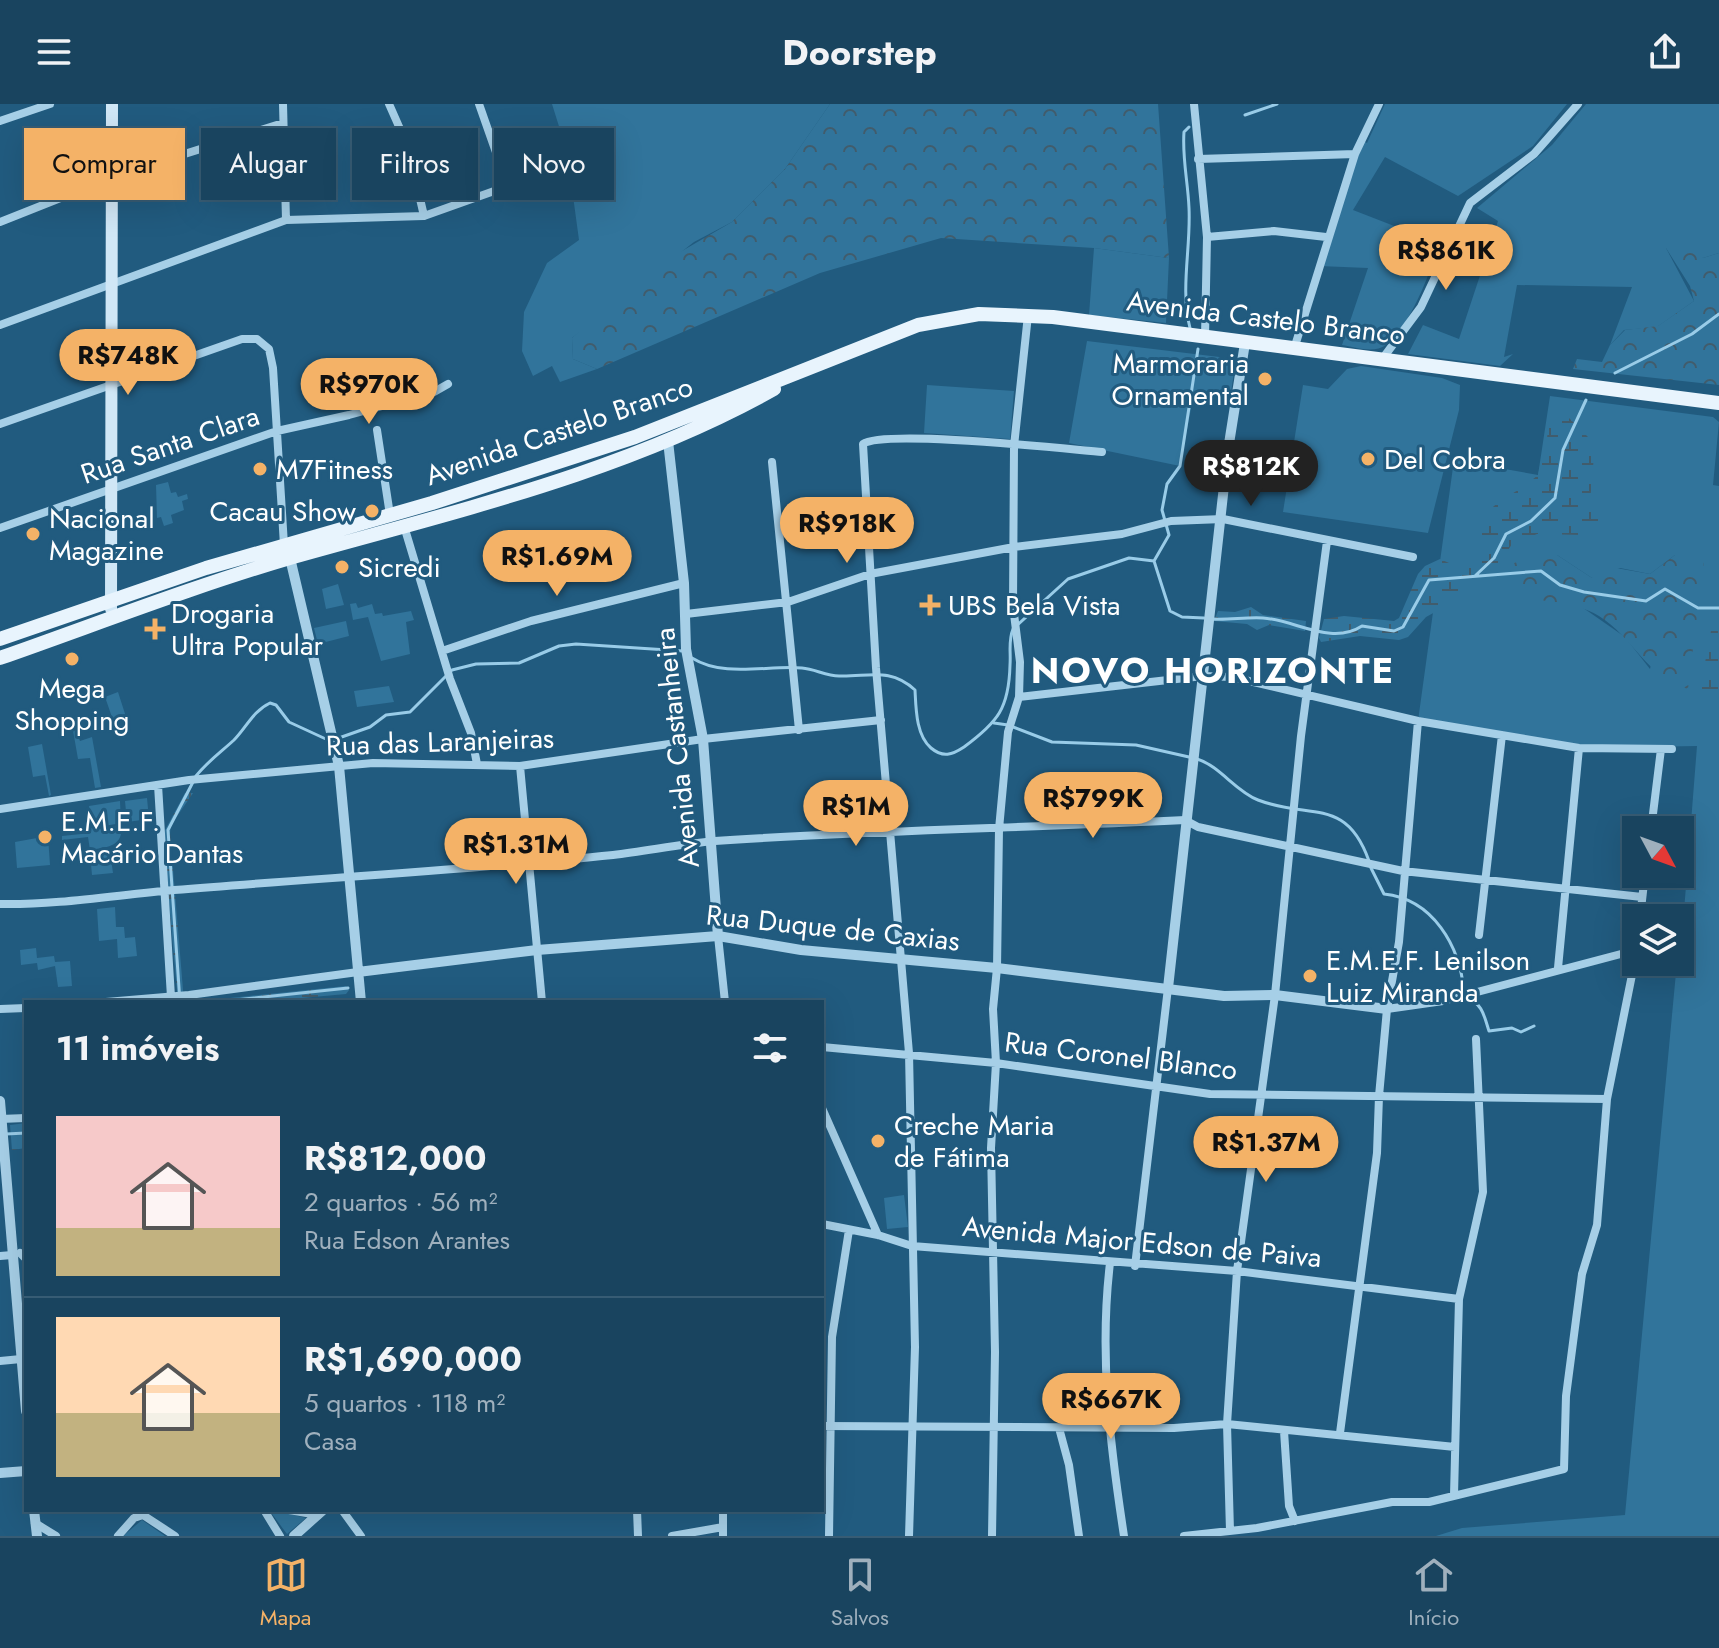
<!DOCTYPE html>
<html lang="pt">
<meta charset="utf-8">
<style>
:root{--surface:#19445f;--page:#264e68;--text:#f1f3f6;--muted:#9fb0bd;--line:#375c74;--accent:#f4b267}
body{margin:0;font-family:Jost,sans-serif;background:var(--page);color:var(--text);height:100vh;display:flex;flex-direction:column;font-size:30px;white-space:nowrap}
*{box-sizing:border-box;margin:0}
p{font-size:26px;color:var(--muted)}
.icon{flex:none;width:44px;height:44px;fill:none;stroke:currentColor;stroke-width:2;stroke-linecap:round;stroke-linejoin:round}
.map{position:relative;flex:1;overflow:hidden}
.side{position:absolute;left:24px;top:896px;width:800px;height:512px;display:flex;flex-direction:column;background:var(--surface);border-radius:0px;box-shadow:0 8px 32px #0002,0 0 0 2px var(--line)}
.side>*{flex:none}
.hud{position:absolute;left:24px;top:24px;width:800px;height:72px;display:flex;gap:16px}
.needle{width:52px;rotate:131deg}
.fabs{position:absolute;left:1622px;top:712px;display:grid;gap:16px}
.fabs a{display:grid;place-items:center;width:72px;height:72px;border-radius:0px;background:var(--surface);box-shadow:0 8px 32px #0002,0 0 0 2px var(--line);font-size:40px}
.price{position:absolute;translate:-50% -68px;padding:0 18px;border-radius:28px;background:var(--accent);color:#111;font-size:26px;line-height:52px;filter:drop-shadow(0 2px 4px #0008)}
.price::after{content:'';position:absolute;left:50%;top:48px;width:24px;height:18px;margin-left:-12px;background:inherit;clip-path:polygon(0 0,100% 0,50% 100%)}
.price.on{background:#222;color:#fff}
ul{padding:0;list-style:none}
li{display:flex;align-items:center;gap:24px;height:200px;padding:0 32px}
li+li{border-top:2px solid var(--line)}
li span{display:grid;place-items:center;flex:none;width:224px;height:160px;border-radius:0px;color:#555}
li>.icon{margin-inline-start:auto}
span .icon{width:96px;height:96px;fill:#fffc;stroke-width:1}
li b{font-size:34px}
h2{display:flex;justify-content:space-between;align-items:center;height:96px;padding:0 32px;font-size:34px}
.tag{padding:0 28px;border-radius:0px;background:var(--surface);box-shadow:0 8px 32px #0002,0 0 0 2px var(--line);font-size:28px;line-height:72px}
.tag.on{background:var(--accent);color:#111}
header{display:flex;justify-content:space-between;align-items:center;height:104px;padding:0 32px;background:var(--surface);font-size:36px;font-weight:700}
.tabs{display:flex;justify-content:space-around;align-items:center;height:112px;border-top:2px solid var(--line);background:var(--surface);font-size:22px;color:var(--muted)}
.tabs a{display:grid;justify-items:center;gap:4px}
.tabs .on{color:var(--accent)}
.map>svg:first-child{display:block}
</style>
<header><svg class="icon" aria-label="menu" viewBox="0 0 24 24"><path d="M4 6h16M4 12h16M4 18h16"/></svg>Doorstep<svg class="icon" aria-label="share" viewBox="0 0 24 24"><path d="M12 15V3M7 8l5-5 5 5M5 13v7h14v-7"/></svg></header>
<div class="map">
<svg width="1719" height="1432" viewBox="0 0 1719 1432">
<defs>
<pattern id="forest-crowns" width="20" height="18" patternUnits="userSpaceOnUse" patternTransform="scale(2)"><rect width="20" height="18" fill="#31749b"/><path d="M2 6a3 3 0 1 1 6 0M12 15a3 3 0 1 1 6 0" fill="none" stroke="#415c6c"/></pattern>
<pattern id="wetland-marsh" width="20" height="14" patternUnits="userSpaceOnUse" patternTransform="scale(2)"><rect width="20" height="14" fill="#31749b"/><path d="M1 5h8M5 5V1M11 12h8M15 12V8" fill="none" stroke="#415c6c"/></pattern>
</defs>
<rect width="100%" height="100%" fill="#215b7f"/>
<path fill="#31749b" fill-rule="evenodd" d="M552,0H830L785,65L732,118L694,138L572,234L573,255L597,265L560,278L552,262L533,272L522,247L524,208L547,159L579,136L567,48Z
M1385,0H1567L1533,42L1458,92L1385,53L1353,106L1438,139C1434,163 1407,228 1386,241C1374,250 1355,243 1342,241L1368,164L1319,162L1362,36L1367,39Z
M1586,0H1719V149L1703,154L1666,144L1694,197L1657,223L1624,226L1610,241L1632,183L1517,181L1504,253L1513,250L1500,262L1408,250L1423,221L1459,235L1498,117L1477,104L1552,41Z
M1094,144L1169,154L1166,219L1089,211Z
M1087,237L1236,255L1230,295L1194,289L1180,362L1069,339Z
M1361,262L1442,274L1460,281L1459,306L1428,429L1283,408L1303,281L1328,285L1347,265Z
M927,281L1014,287L1010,335L924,329Z
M1550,292L1713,313L1719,318L1713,381L1719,382V1432H1436L1462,1424L1625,1411L1677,858H1680L1697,642L1579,644L1418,617L1454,356L1538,371ZM1557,451L1592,474L1620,464L1650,470L1675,451L1650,565L1625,533L1579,501Z
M168,378L171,389L176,388L178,393L187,390L188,395L182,397L184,406L171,411L173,419L164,422L161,413L157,414L156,381Z
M338,480L344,501L326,505L322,485Z
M356,499L358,504L372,500L375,510L382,509L383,512L411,507L414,516L406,518L410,550L381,557L368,513L353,516L350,500Z
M346,517L349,532L318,540L314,524Z
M389,582L394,598L357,603L354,587Z
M118,588L127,616L114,619L105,593Z
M71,615L80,637L92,633L101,683L95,684L90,654L78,655Z
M42,640L51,691L49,692L45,671L33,673L28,643Z
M147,694L149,715L127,718L125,697Z
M120,697L121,719L99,723L104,729L108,724L121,721C124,743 107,743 90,746L88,733L62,736V732L91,729L89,702Z
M48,732L50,761L17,764L15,738Z
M110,748L113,769L92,771L90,750Z
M115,803L116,823H124L125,834L135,833L137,852L118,854L117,835L99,837L97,805Z
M36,844L37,854L54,852L55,858L70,857L72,882L58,883L55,862L38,866L37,859L21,861L20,846Z
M904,1091L908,1123L887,1125L884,1094Z
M269,1406H274L306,1414L287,1430Z
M142,1416L165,1432H123Z"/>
<path fill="url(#forest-crowns)" d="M830,0H1158L1169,154L1094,144L941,134L820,169L597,265L573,255L572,234L644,169L732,118L785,65Z
M1682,138L1703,154L1719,149V281L1573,265L1577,255L1602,258L1610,241L1625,226L1658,222L1694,197L1690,182L1666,144Z
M1535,451H1557L1592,474L1599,461L1650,470L1675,451L1704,456L1688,585C1647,574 1633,533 1599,512C1560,488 1531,511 1496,466Z"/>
<path fill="url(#wetland-marsh)" d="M1565,310L1595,340L1590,398L1603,419L1584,431L1537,430L1512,440L1486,480L1426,513L1408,533L1399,536L1360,532L1321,538L1319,534L1324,515L1344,512L1394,517L1399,514L1418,470L1425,462L1440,455L1465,466L1482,456C1477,393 1497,406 1538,371C1542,350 1551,333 1547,312Z
M1251,503L1263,511L1306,517L1305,527L1269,521L1257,526L1247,520L1214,517L1218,507L1235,508Z
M1719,514V603L1698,596L1713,516Z
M185,689H193L171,721L170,729L184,898H178L163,730Z
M346,882L349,886L346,890L257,898H192Z
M26,1019V1044L12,1046L10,1021Z"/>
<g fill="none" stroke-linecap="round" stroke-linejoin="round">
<path stroke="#99cce8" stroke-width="3" d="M1245,11L1277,0
M1189,23L1184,28C1182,54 1188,78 1189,104C1191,144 1180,185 1190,224
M1615,269L1692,230L1719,210
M1154,457L1170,507L1182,513L1204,514
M1154,457L1169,431L1162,406L1167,380L1180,362L1198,245
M1476,471L1494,454L1506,430L1531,417L1555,394L1563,346L1586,296
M1212,515C1229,516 1246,513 1263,514C1296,516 1331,542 1362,522L1394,527L1403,523L1429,476L1541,467L1560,481L1584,488L1646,497L1665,485L1698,504H1719
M692,554C724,574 767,561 802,564C815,565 826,572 839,572C869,573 890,563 915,586C916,605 916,631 931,644C943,654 952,651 964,643C998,618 1009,604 1010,561C1011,548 1008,537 1013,525L1068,475L1129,454L1154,457
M994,619L1008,621L1052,638L1136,641L1189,653
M336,635L370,623L386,611L410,608L452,566L476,560L519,559L559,542L576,540L683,547
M1197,655C1220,662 1235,687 1258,696C1310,716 1346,692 1369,757
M196,672C208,657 221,648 234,636C246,624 253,607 270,599L276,601L289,618L328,636
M1371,764L1384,790C1433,795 1460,842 1464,888
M1467,894C1483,900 1484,912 1489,927L1512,924L1521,928L1534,922
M180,898L168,726L193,678
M217,898L348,884
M6,1030L26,1029"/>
<path stroke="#a6cfe7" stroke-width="8" d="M283,0L286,116
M389,0L408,43L424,112
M1194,0L1207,133L1205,233
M0,17L50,0
M1198,55L1355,50
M0,118L121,70L283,19
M1207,133L1274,127L1326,133
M0,221L286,116L424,112L497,86L505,74L479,0
M1294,245L1355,50L1379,0
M1383,254L1421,203L1470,99L1534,50L1578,0
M0,320L242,235H257L269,245L273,264L284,441
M377,326L390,411
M772,358L799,626
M404,422L450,575L471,629L477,660
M0,424L277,327L349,311L434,288L448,280
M686,510L788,498L870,470L1014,443L1122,430L1171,417L1223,415L1413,453
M442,547L531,517L684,479
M1019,593L1203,572L1232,573L1418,617L1579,644L1672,645
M520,662L542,898
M158,681L171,893
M0,705L189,676L373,659L520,662L703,635L881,616
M1651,726L1661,645
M0,800C58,801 116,791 174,786C321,774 468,766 613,751C647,747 681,740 715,737C872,726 1028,724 1185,716L1198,723L1403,767L1642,793
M1640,814L1645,770
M1479,831L1502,631
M718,832L725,898
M1558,864L1579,644
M106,898L189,891L358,868
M0,905L26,904
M1387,905L1443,897L1636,846
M822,943L996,959L1210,990L1607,995
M822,1004L878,1131
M0,1015L26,1014
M822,1120L878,1131L912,1142L1237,1167L1459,1195
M20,1149L26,1155
M0,1152L12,1151
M1110,1159C1099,1251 1110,1341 1124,1432
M1135,1162L1168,884
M0,1257L21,1255
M822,1322L1174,1324L1227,1320L1455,1343
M1059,1324L1069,1361L1079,1432
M1284,1327L1289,1402L1295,1417
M1340,1329L1377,1049L1379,992L1387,905L1399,838L1418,617
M1454,1391L1459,1195L1483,1088L1476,935
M264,1406L280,1432
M289,1406L318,1411
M342,1406L361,1432
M637,1406L638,1432
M35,1419L56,1432
M1230,1427L1227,1320L1237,1167L1275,891L1301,632L1327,437
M118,1432L134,1414L143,1411L175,1432
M672,1432L723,1423
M723,1432V1406
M829,1432L832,1233L849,1126
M909,1432L915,1243L909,949L876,564L863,340C884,325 1066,345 1102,348
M992,1432L995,1248L991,1044L996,959L993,905L997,864L999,725L1008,628L1019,593L1020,558L1013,502L1014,342L1028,211
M1184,1432L1257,1424L1392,1398H1429L1564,1365L1566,1292L1582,1170L1597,1121L1607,995L1636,851"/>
<path stroke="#a6cfe7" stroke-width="10" d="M668,337L684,479L686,545L703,635L718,832
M290,454L339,662L361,898
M358,868L537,846L718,832L801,846L997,864L1224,892L1275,891L1387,905
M1168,884L1228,346L1245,239
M0,997L26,1307
M0,1369L26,1367
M34,1406L37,1432
M294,1432L323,1406"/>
<path stroke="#d0e7f6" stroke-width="12" d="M111,505L112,0"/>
<path stroke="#e8f4fd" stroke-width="14" d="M0,535L206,464L432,399L635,333L918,221L979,210L1053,213L1719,299
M0,554C97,520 194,482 293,453C456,407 626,368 774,285"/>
</g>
<g fill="#f4b267" stroke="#215b7f" stroke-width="3">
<circle cx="1265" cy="275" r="8"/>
<circle cx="1368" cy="355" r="8"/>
<circle cx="260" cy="365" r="8"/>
<circle cx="372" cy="407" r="8"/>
<circle cx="33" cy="430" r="8"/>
<circle cx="342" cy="463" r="8"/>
<path d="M926 489h8v8h8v8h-8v8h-8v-8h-8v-8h8z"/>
<path d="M151 513h8v8h8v8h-8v8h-8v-8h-8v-8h8z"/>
<circle cx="72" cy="555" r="8"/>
<circle cx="45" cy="733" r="8"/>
<circle cx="1310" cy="872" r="8"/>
<circle cx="878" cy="1037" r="8"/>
</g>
<g text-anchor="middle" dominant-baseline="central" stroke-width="6" stroke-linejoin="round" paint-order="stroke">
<g font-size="28" fill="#fff" stroke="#215b7f">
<text transform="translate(1266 214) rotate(7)">Avenida Castelo Branco</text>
<text transform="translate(559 327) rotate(-19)">Avenida Castelo Branco</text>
<text transform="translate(170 341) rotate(-19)">Rua Santa Clara</text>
<text transform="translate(440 638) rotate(-2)">Rua das Laranjeiras</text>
<text transform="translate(677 644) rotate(-96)">Avenida Castanheira</text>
<text transform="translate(833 824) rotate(6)">Rua Duque de Caxias</text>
<text transform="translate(1121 952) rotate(7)">Rua Coronel Blanco</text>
<text transform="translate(1142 1138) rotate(5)">Avenida Major Edson de Paiva</text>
</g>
<g font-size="28" fill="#fff" stroke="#215b7f" text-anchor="start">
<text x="1249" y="259" text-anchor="end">Marmoraria<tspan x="1249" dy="32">Ornamental</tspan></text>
<text x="1384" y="355">Del Cobra</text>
<text x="276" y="365">M7Fitness</text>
<text x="356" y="407" text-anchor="end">Cacau Show</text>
<text x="49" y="414">Nacional<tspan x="49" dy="32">Magazine</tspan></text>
<text x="358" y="463">Sicredi</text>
<text x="948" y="501">UBS Bela Vista</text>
<text x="171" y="509">Drogaria<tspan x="171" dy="32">Ultra Popular</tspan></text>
<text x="72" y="584" text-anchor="middle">Mega<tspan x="72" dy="32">Shopping</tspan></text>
<text x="61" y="717">E.M.E.F.<tspan x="61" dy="32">Macário Dantas</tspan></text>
<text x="1326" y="856">E.M.E.F. Lenilson<tspan x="1326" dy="32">Luiz Miranda</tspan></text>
<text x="894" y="1021">Creche Maria<tspan x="894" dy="32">de Fátima</tspan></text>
</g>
<g font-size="36" font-weight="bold" letter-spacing="2" fill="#fff" stroke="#215b7f">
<text x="1213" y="566">NOVO HORIZONTE</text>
</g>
</g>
</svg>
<div class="fabs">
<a><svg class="needle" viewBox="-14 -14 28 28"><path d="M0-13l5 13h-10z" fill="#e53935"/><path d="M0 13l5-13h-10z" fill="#9fb0bd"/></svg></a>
<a><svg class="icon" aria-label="layers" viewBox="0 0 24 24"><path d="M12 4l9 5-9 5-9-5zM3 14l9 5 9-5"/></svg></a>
</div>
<b class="price" style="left:1446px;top:188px">R$861K</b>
<b class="price" style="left:128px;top:293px">R$748K</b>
<b class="price" style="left:369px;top:322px">R$970K</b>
<b class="price on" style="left:1251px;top:404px">R$812K</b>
<b class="price" style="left:847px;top:461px">R$918K</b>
<b class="price" style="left:557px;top:494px">R$1.69M</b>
<b class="price" style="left:1093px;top:736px">R$799K</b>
<b class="price" style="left:856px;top:744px">R$1M</b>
<b class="price" style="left:516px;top:782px">R$1.31M</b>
<b class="price" style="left:1266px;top:1080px">R$1.37M</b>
<b class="price" style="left:1111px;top:1337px">R$667K</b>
<div class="hud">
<a class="tag on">Comprar</a>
<a class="tag">Alugar</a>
<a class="tag">Filtros</a>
<a class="tag">Novo</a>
</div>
<section class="side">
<h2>11 imóveis<svg class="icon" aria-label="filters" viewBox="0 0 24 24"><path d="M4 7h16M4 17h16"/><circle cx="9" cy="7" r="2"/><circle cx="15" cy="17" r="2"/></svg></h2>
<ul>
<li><span style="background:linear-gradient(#f6c9c9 70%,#c2b280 0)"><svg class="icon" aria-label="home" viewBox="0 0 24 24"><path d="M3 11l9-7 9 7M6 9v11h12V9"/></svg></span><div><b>R$812,000</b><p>2 quartos · 56 m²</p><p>Rua Edson Arantes</p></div></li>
<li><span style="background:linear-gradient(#ffd9b3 60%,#c2b280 0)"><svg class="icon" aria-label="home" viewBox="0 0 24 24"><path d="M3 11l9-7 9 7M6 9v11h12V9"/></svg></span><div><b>R$1,690,000</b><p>5 quartos · 118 m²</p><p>Casa</p></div></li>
</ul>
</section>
</div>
<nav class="tabs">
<a class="on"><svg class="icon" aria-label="map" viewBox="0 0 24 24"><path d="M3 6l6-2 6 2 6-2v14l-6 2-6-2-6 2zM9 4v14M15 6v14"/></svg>Mapa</a>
<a><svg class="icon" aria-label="saved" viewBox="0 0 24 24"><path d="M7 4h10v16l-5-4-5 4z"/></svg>Salvos</a>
<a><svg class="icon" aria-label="home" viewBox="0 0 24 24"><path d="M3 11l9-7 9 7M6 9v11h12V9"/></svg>Início</a>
</nav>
